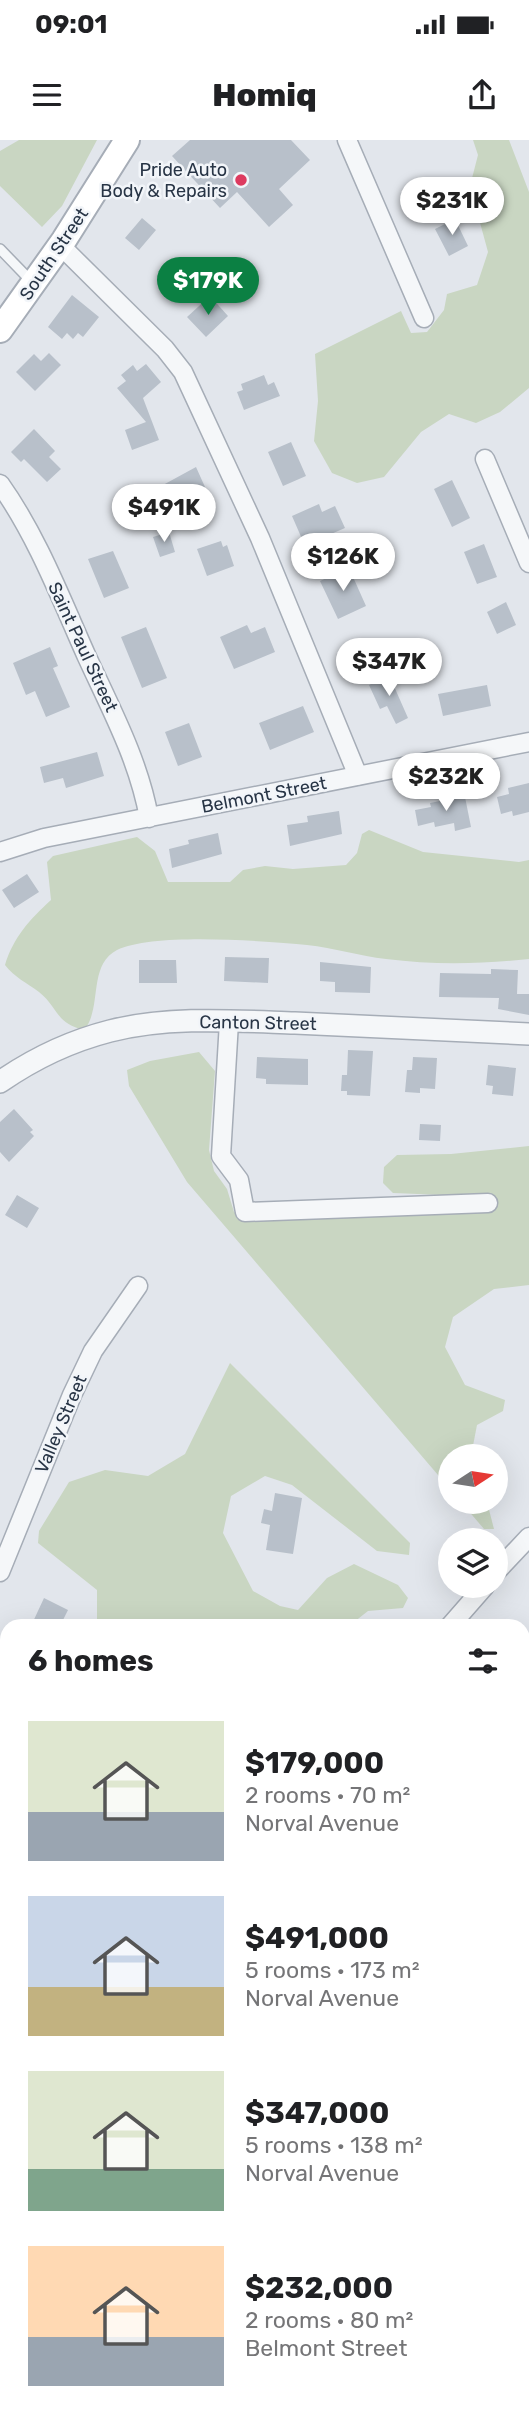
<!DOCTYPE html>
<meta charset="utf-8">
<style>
:root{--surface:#fff;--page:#f6f6f6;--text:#202124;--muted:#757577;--accent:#0b8043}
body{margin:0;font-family:Rubik,sans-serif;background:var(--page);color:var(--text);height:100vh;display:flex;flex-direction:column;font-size:26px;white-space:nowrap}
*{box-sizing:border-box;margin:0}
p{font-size:23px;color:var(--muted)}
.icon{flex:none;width:38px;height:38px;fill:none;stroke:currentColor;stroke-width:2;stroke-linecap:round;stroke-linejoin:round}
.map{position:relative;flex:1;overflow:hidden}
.side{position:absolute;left:0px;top:1479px;width:530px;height:800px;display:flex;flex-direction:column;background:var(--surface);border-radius:21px 21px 0 0;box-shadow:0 7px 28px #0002}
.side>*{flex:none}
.needle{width:46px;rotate:78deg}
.tools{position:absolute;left:438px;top:1304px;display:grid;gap:14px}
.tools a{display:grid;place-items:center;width:70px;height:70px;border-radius:50%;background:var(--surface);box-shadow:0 7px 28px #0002;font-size:35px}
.price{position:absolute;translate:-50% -60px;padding:0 16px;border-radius:24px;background:#fff;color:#222;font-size:23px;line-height:46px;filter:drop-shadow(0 2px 4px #0008)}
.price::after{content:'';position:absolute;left:50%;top:42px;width:21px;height:16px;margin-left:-10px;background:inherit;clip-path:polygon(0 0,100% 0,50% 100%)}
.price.active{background:var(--accent);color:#fff}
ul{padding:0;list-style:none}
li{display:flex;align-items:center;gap:21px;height:175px;padding:0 28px}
li span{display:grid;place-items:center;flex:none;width:196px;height:140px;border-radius:0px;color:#555}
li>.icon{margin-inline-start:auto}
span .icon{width:84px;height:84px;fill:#fffc;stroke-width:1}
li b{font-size:30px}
h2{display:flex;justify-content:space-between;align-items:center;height:84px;padding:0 28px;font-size:30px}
.status{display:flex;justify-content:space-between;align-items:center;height:49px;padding:0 35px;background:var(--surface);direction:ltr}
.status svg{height:19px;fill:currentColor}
header{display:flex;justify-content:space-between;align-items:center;height:91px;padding:0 28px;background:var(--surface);font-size:32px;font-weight:800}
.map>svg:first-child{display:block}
</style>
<div class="status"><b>09:01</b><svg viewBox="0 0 49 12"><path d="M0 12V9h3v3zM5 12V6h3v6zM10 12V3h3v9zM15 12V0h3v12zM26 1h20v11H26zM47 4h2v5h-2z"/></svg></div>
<header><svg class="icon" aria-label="menu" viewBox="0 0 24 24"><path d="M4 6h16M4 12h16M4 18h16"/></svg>Homiq<svg class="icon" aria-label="share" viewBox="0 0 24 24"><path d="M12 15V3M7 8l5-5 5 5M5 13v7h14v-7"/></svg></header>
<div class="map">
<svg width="529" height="2277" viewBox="0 0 529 2277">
<rect width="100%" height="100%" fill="#e2e6ec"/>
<path fill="#c9d6c2" d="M19,0H97L62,66L42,87L0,46V11Z
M473,0H509L529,52V248L500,272L476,283L449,274L421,292L384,337L357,343L332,333L314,301L318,261L315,214L401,171L411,193L427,192L444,170L447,154L477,145L488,112L470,46L478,15Z
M369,690L423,712L519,722L529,720V819C482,824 433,825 386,819C360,816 334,808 307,805C264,801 154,792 117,810C87,826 103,868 84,890C55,883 58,867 39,852C26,842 15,838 5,825C13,798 30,779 51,760L47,722L53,716L137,697L155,711L168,742H230L243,730L265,726L293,729L346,725L357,713L362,694Z
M199,912L215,931L209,1010L214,1031L227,1049L234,1072L249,1081L489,1072L495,1066L492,1057L393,1053L383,1043L384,1027L397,1015L451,1014L529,1006V1145L494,1149L453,1177L445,1207L465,1245L505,1260L503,1271L477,1285L471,1316H450V1349L187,1042L129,946L127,930L150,921Z
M230,1223L410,1403L409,1415L377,1411L292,1345L265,1336L231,1356L223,1393L253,1451L280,1466L298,1470L327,1438L354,1424L398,1445L408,1458L403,1468L368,1471L349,1486H97V1450L38,1403L39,1391L69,1342L105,1330L148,1336L185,1314Z
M461,1362H487L494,1389H484Z
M7,1692V2011L0,2012V1695Z
M0,2103L7,2112V2272H257L267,2277H0Z"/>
<path fill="#b8c0ca" d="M190,0H291L310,20L279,49L293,65L269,87L237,52L220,68L172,16Z
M142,78L156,90L139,110L125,98Z
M455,79L468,106L449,116L435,89Z
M72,155L99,177L83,197L78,193L73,199L67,193L62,199L48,187Z
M210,156L228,176L206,197L187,177Z
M49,213L61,225L35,251L16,232L34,214L41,221Z
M146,224L161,242L143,258L159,300L132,310L125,290L146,282L117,248L126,241L121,235L133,225L137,231Z
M264,235L268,245L274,242L280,256L244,270L237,252L243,250L241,244Z
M34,289L55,311L49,317L61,329L47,342L24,319L21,322L11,312Z
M291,302L306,336L283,346L268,312Z
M196,327L205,347L171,362L163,345Z
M452,340L470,378L452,387L434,349Z
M319,364L322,372L335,366L345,388L324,397L329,407L309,415L292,376Z
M169,392L175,412L160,417L153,397Z
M221,401L223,407L227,405L234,426L207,436L197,409Z
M484,404L497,437L477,444L464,412Z
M113,411L129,448L104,458L88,419Z
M349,428L366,466L338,479L320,441Z
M506,462L516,485L497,494L487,472Z
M247,485L251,493L265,487L275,512L234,529L220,497Z
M146,487L167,538L142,548L121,497Z
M50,507L58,526L53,528L70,567L46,577L35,551L26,555L13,523Z
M389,535L408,578L396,584L387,566L380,569L369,545Z
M487,545L491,566L443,576L438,554Z
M303,566L314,592L270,610L259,583Z
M189,583L202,617L178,626L165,592Z
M97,612L104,636L66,648L63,638L44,643L40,627Z
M529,643V672L513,676L512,671L501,674L497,657L509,654L508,648Z
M464,652L471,687L455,691L454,683L435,687L434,682L418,686L415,670L431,667L430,663L445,660L444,656Z
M339,671L342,694L290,706L287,685L308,682L307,676Z
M218,693L222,714L172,728L169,709L189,704L188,700Z
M27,734L39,752L14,768L2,750Z
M225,817L269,818L268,843L224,841Z
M139,820H176L177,843H139Z
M320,822L371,827L370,853L335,852V842L320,841Z
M491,829L518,830L517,854H529V875L498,869L499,858L439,857L440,833L491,834Z
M348,910L373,911L370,956L347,955V951H341L342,935H347Z
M257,917L308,919V945L266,944V939L256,938Z
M413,917L437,918L435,949L420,948V953L405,952L407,930H412Z
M488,925L516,928L513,956L492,954L493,946L486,945Z
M14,969L33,990L30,992L34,996L9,1022L0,1012V982Z
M420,984L441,985L440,1001L419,1000Z
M17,1055L39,1068L27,1088L5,1075Z
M275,1353L302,1358L293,1414L266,1410L270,1385L261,1383L264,1369L272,1371Z
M44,1458L68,1470L60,1486H31Z"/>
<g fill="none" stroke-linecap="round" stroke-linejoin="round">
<g stroke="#a6adb7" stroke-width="12">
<path id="service" d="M0,109L33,143"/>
</g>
<g stroke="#a6adb7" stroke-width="21">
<path id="minor" d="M347,0L424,178
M60,105L165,209L183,232L260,398L358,636
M485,319L529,423
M0,344C37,396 61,459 87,517C111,569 139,621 149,678
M0,712L44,698L529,602
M229,882L221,1016L239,1040L245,1072L488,1063
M0,1432L72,1255L93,1211L138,1146
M495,1433L529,1397
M450,1486L485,1446
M523,1565L529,1572
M523,1823L529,1826
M523,2054L529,2056
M523,2157L529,2143
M454,2272L458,2277
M476,2277L478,2272"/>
</g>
<g stroke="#a6adb7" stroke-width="24">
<path id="tertiary" d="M0,942C33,919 71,901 110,891C169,876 236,881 295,883C373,886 451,890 529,894"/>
</g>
<g stroke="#a6adb7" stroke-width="28">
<path id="secondary" d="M0,190L64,100L127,0"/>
</g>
<use href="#service" stroke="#f5f7f9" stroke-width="9"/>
<use href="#minor" stroke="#f5f7f9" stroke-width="18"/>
<use href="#tertiary" stroke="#f5f7f9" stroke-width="21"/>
<use href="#secondary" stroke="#fff" stroke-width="24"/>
</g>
<circle fill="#dd3a5f" stroke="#f2f5f9" stroke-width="2.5" cx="241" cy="40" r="7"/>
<g text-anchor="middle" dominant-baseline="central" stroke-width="5" stroke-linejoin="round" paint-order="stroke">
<g font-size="18" fill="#283546" stroke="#f2f5f9" text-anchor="end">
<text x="227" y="30">Pride Auto<tspan x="227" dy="21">Body &amp; Repairs</tspan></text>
</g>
<g font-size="18" fill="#283546" stroke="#f2f5f9">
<text transform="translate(54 114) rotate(-56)">South Street</text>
<text transform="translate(83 507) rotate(65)">Saint Paul Street</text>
<text transform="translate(264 655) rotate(-11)">Belmont Street</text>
<text transform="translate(258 883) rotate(1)">Canton Street</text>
<text transform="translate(61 1284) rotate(-67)">Valley Street</text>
</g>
</g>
</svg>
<div class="tools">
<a><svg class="needle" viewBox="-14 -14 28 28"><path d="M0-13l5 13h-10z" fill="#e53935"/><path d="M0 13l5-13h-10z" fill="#757577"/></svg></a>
<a><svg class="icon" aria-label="layers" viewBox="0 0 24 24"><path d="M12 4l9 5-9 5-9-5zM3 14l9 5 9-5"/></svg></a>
</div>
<b class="price" style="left:452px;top:97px">$231K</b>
<b class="price active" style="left:208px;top:177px">$179K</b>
<b class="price" style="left:164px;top:404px">$491K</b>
<b class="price" style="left:343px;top:453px">$126K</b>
<b class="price" style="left:389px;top:558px">$347K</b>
<b class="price" style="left:446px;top:673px">$232K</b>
<section class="side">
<h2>6 homes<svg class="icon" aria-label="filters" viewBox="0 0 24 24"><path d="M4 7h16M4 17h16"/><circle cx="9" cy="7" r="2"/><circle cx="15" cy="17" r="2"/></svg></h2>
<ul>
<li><span style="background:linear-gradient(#dfe7d0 65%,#9aa5b1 0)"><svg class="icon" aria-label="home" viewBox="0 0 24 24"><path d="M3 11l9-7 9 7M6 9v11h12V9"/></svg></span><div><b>$179,000</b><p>2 rooms · 70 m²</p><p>Norval Avenue</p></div></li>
<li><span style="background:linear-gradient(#c9d6e8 65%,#c2b280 0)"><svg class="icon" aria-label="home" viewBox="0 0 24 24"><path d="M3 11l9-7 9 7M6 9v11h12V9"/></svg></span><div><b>$491,000</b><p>5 rooms · 173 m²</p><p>Norval Avenue</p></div></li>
<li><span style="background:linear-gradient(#dfe7d0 70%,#7fa58c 0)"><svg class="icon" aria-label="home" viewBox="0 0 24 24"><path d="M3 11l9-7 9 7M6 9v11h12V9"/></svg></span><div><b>$347,000</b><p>5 rooms · 138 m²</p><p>Norval Avenue</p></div></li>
<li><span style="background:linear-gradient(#ffd9b3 65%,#9aa5b1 0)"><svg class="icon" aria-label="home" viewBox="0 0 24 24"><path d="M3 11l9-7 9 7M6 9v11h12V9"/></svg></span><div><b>$232,000</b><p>2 rooms · 80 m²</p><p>Belmont Street</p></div></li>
</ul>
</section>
</div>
